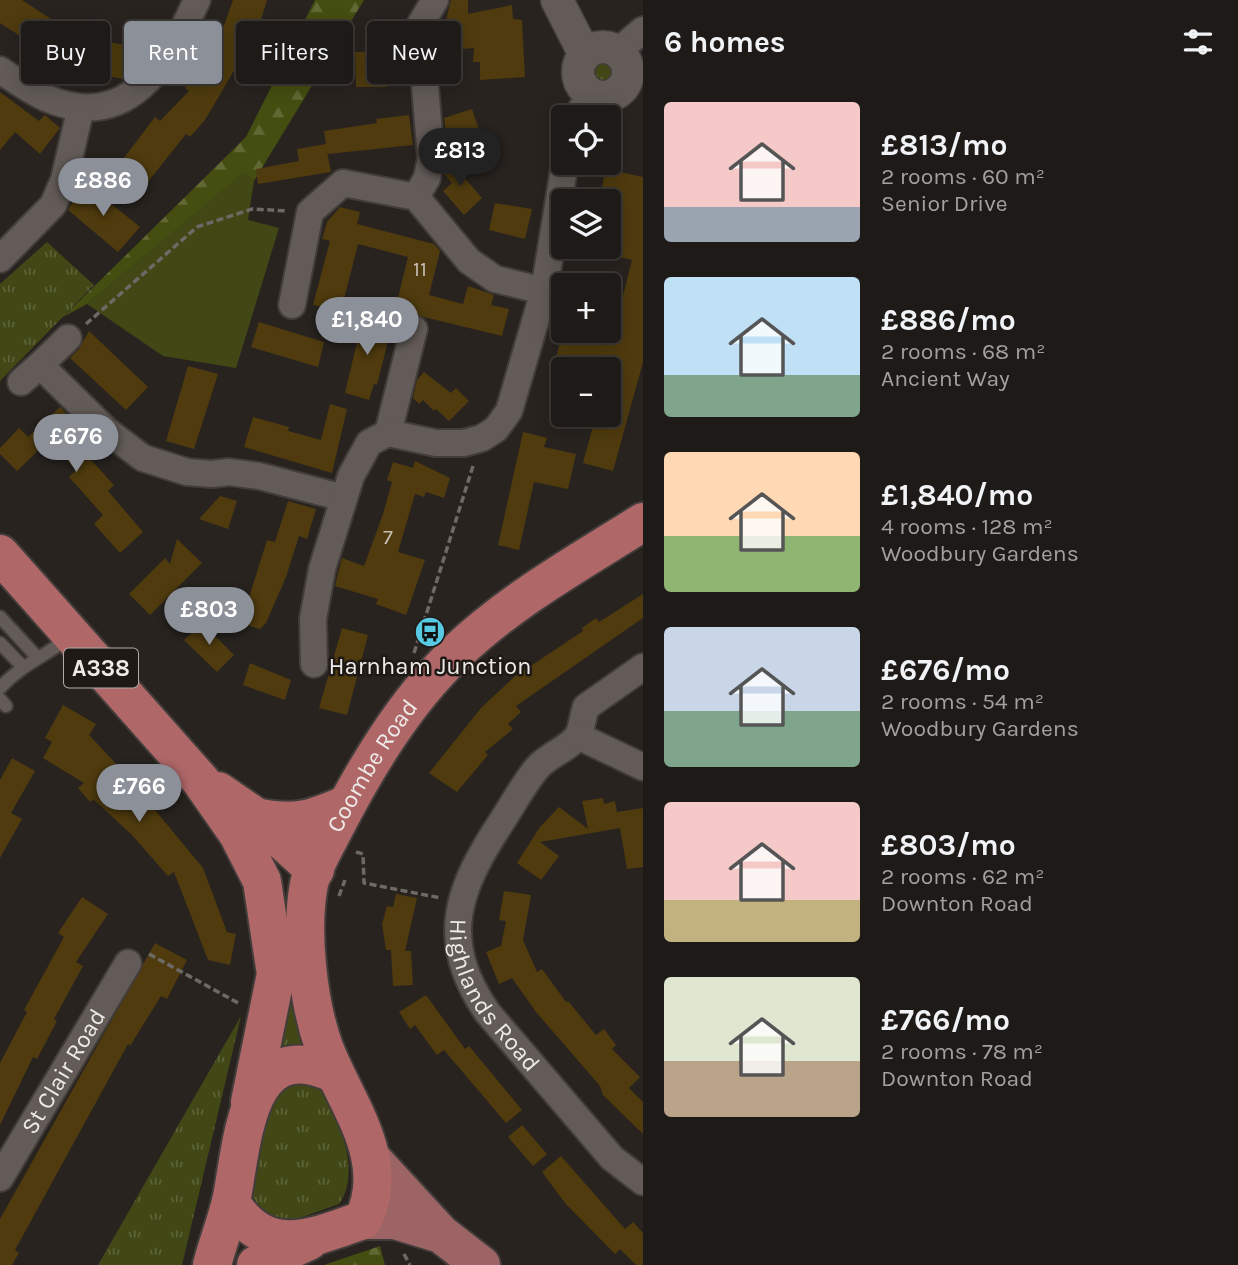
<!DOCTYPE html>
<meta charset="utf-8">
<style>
:root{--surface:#1e1a17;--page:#2b2724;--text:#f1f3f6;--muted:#a1a1a1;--line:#3c3836;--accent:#8c9099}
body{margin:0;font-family:Karla,sans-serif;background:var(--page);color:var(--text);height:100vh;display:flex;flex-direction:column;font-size:26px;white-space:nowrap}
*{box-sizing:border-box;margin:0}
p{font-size:23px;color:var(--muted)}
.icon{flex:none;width:38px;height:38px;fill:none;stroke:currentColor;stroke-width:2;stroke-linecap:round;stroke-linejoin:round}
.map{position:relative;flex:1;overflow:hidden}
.drawer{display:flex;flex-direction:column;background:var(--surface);width:595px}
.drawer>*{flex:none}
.hud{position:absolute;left:21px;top:21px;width:516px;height:63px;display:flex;gap:14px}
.controls{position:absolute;left:551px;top:105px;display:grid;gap:14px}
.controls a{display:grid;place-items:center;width:70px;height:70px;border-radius:7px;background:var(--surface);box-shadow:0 4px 18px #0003,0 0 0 2px var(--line);font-size:35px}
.price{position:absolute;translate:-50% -60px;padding:0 16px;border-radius:24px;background:var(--accent);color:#fff;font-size:23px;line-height:46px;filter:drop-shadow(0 2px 4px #0008)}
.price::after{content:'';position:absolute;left:50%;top:42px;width:21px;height:16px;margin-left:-10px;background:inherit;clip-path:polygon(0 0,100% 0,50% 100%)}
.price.on{background:#222;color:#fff}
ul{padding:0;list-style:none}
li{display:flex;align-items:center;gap:21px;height:175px;padding:0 21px}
li span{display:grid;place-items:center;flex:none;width:196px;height:140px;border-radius:7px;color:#555}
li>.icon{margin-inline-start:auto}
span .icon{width:84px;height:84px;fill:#fffc;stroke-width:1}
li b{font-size:30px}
h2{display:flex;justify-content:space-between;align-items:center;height:84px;padding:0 21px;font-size:30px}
.tag{padding:0 24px;border-radius:7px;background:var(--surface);box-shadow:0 4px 18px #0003,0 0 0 2px var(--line);font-size:24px;line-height:63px}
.tag.on{background:var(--accent);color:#fff}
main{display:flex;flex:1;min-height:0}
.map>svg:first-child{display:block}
</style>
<main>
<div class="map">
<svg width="643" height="1265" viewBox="0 0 643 1265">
<defs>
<pattern id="grass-tufts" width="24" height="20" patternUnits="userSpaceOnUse" patternTransform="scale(1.75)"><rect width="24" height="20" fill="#414816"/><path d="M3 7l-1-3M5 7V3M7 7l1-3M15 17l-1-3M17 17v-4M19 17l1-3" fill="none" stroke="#5d6338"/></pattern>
<pattern id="forest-firs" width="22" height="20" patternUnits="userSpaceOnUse" patternTransform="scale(1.75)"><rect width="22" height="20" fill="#454e11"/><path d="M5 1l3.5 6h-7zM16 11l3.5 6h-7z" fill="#606834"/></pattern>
</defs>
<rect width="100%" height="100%" fill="#28231f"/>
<path fill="url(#grass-tufts)" d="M591 73a13 13 0 1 1 26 0a13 13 0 1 1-26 0Z
M47,242L94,285L0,381V284Z
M283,999L292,1004L306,1046L274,1056Z
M241,1016L182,1265H98Z
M318,1083C337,1113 363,1171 339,1204L291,1221L277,1219L249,1201L265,1110L275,1085Z"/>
<path fill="url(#forest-firs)" d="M315,0H364L254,181L244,173L87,304L63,317L246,137Z
M380,1246L385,1265H324Z"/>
<path fill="#414816" d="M244,172L254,181L248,220L279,228L236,368L163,356L87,304Z"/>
<path fill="#4f3b0e" d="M0,0H22L51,19L89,38L134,47L129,76L124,79L90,73L37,47L0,23Z
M233,0H267L253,46L249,45L205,120L190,137L186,134L143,188L117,167L155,117L160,121L189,91L185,88L221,34Z
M451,0H468V14L512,5L513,19L522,20L525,77L480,80V62H473L474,48L438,51L436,29L439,25L445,24Z
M385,51L387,87H356L355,52Z
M0,92L39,121L45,115L60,128L40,154L15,132L0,150Z
M472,109L482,138L448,148L444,118Z
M409,115L413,145L328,154L327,151L331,172L258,184L256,169L299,161L297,149L326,144L324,131L377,123L376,119Z
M455,159L467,171L462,175L482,198L464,215L443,191L452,183L444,174L445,169Z
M606,169L643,177V362L613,471L583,463L596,415H609V369H553L563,331H614L632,260L607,254L617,208L609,206V201H599Z
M84,182L140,227L118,252L68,210Z
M495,203L532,209L525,239L489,230Z
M340,207L360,212L357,224L434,244L440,251L429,295L463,304L468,286L494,295L491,305L509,309L502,336L395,310L408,257L358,244L341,311L313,305L330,241L322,239L327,222Z
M365,308L383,312L376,339L388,341L377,385L374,384L369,400L345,393Z
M259,322L324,342L318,367L251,347Z
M89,331L148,387L126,410L70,358L79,349Z
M188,366L218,374L194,449L166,441Z
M424,372L451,393L456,388L469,401L449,421L436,409L434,411L423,400L419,404L413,398L417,380Z
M330,404L347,409L332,473L244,447L253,417L289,427L288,431L321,440Z
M60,407L81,429L71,438L114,485L108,491L143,532L120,553L94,524L103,515L69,477L76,470L48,441L17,471L0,454V448L19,428L28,437Z
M523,432L547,438L544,447L576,454L568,489L534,482L519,550L498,545Z
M415,461L450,478L444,498L426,492L424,497L415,494L398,552L425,560L406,615L376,604L378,599L335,586L342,558L364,566L383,514L392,482L387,480L393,462L413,468Z
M220,496L237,501L228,529L199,519Z
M288,501L316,509L307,539L299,536L286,577L266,623L260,629L241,623L267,540L275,542Z
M177,539L202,563L150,615L129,594L165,558L170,564Z
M643,594V618L516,706L521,712L508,724L513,729L485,752L488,755L457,792L429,773L481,708L514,677L583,631L582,628L596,618L599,622Z
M202,623L234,655L217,672L184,640Z
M342,628L368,635L347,715L319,708Z
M250,663L291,680L285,700L243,685Z
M63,705L96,724L89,735L123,771L119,775L155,810L203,868L227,932L236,934L230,965L208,960L174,872L168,876L131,834L93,799L90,802L78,788L84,783L43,758L52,742L45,738Z
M12,758L35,771L11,813L22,819L0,858V780Z
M603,798L604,804L615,801L617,812L643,808V867L627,869L620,828L540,842L559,856L541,880L517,863L540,827L559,807L588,829L582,801Z
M504,891L531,895L523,940L537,972L542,969L566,1002L568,1001L596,1035L604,1029L616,1045L612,1049L640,1077L629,1088L643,1102V1134L603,1095L600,1086L536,1012L512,978L499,984L486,952L501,946L506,921L499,920Z
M396,894L417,898L405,951H411L413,985L393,986L391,950H386L382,924L387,906L393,907Z
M82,897L108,914L76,962L83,966L54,1019L57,1021L37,1059L33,1057L0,1125V1063L27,1012L24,1010L64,937L58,933Z
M155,943L187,960L167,999L161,996L130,1046L128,1044L15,1250L19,1253L12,1265H0V1219Z
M426,995L465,1049L469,1046L522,1110L506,1123L444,1050L437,1055L415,1025L410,1029L399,1012Z
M522,1125L547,1154L533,1166L508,1137Z
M561,1156L625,1229L633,1222L643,1233V1265H636L620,1249L615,1254L565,1203L542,1172Z"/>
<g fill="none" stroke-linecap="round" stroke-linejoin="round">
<g stroke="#423d3a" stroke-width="16">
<path id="service" d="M0,617L36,656
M0,643L23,667
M0,688C23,663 45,657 69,637
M0,699L6,706"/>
</g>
<g stroke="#423d3a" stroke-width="30">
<g id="minor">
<path d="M617,52L643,30"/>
<path d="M0,70C15,80 30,91 46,98C128,133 168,64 197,0"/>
<path d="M577,117L590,94"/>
<path d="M416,197L427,178L431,158L420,25L435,0"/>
<path d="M0,259L53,205L64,180L81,107"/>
<path d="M292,305L310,212L343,183L416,197L469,261L495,279L544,291"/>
<path d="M68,338L40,365L106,430L143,458L187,472L212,474L229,472L259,476L344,498"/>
<path d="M21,382L40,365"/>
<path d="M388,433L414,329"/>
<path d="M314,664L313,619L322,569L351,476L369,443L388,433L436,443H464L482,438L496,429L509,411L544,291L565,163"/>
<path id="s1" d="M643,667L586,707C583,716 582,726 579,733C573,747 548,755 538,767C524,783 514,803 502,821C458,888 437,939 487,1012L612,1158L643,1182"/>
<path d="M578,736L643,767"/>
<path id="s2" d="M0,1178L128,963"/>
</g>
</g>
<g stroke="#423d3a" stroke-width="35">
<path id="tertiary" d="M557,0L585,55
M578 72a25 25 0 1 1 50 0a25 25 0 1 1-50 0Z"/>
</g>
<g stroke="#423d3a" stroke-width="42">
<path id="primary" d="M372,1159L441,1234L481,1265
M363,1220H395L441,1234"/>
</g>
<g stroke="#423d3a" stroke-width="42">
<g id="trunk">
<path d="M0,554L201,781L238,834L262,881L275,968"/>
<path d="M218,791L256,817L315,870"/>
<path d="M256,817C295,825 311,820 347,804"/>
<path d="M250,1102L282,944"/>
<path id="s3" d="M231,1203C267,1258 310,1239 363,1220C393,1159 345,1103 324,1047C308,1002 300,931 309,884C313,867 325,847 333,831C366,767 404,703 456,653C511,600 580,562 643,522"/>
<path d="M212,1265C218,1242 227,1220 232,1197C243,1139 247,1032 335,1074"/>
<path d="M256,1265L309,1241"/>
</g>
</g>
<path stroke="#6d6965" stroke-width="3.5" stroke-dasharray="7 3.5" stroke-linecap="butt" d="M86,324L197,227L252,209L287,211
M414,653L474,463
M356,852L363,854L364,883L441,898
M339,896L345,880
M149,954L240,1004
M404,1254L410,1265"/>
<use href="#service" stroke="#625b57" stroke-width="12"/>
<use href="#minor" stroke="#625b57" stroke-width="26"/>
<use href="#tertiary" stroke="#625b57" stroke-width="32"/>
<use href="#primary" stroke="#9c6464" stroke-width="38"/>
<use href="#trunk" stroke="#af6768" stroke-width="38"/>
</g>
<defs>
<g id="bus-disc" transform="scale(1.575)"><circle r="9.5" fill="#57c9e2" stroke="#1f1916"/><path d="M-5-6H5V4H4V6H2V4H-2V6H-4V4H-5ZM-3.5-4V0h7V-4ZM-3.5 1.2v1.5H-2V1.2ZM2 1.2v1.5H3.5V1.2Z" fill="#111"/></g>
</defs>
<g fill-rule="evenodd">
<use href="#bus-disc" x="430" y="632"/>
</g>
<g text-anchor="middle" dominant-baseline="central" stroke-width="5" stroke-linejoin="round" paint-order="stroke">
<g font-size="21" fill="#c6beb2">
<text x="420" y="269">11</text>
<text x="388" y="537">7</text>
</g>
<rect fill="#1f1916" stroke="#b0aba9" stroke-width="2" x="64" y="648.5" width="74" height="39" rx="5"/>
<g font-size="23" font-weight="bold" fill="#eeeae8">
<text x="101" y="668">A338</text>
</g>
<g font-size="24" fill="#eeeae8" stroke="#1f1916">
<text x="430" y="666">Harnham Junction</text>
</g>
<g font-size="24" fill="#eeeae8" stroke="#1f1916">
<text stroke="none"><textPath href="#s3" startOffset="632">Coombe Road</textPath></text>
<text stroke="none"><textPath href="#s1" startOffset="410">Highlands Road</textPath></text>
<text stroke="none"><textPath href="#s2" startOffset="124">St Clair Road</textPath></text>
</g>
</g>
</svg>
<div class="controls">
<a><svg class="icon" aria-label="locate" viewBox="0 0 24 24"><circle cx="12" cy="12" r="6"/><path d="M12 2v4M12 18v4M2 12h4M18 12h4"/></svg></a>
<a><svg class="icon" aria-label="layers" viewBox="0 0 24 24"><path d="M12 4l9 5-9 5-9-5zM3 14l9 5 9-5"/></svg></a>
<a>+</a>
<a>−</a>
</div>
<b class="price on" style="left:460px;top:188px">£813</b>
<b class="price" style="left:103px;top:218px">£886</b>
<b class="price" style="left:367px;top:357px">£1,840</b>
<b class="price" style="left:76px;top:474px">£676</b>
<b class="price" style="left:209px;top:647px">£803</b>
<b class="price" style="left:139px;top:824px">£766</b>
<div class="hud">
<a class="tag">Buy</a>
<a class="tag on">Rent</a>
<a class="tag">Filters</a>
<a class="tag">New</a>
</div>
</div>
<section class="drawer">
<h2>6 homes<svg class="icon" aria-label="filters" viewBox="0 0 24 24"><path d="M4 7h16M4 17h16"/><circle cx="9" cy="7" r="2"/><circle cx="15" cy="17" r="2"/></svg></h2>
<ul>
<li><span style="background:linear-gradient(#f6c9c9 75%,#9aa5b1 0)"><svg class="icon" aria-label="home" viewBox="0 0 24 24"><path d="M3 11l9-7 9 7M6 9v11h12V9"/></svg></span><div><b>£813/mo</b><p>2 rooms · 60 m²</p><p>Senior Drive</p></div></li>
<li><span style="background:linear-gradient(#bfe0f5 70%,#7fa58c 0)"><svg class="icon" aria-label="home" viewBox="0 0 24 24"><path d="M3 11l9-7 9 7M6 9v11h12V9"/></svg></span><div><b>£886/mo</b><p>2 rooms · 68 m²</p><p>Ancient Way</p></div></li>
<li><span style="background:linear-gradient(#ffd9b3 60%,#8fb573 0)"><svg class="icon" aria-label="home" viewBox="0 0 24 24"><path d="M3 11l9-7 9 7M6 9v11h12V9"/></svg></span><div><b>£1,840/mo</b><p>4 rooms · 128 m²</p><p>Woodbury Gardens</p></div></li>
<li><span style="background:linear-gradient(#c9d6e8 60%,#7fa58c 0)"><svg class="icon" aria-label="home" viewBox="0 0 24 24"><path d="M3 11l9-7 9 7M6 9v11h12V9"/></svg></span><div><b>£676/mo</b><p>2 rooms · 54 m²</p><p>Woodbury Gardens</p></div></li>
<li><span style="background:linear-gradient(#f6c9c9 70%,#c2b280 0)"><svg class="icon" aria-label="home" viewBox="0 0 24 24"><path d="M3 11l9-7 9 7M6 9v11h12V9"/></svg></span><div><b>£803/mo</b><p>2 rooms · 62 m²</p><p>Downton Road</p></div></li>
<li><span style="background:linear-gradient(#dfe7d0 60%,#b9a48a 0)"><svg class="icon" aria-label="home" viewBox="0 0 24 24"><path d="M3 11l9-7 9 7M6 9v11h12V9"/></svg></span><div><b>£766/mo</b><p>2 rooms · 78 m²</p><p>Downton Road</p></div></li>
</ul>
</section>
</main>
